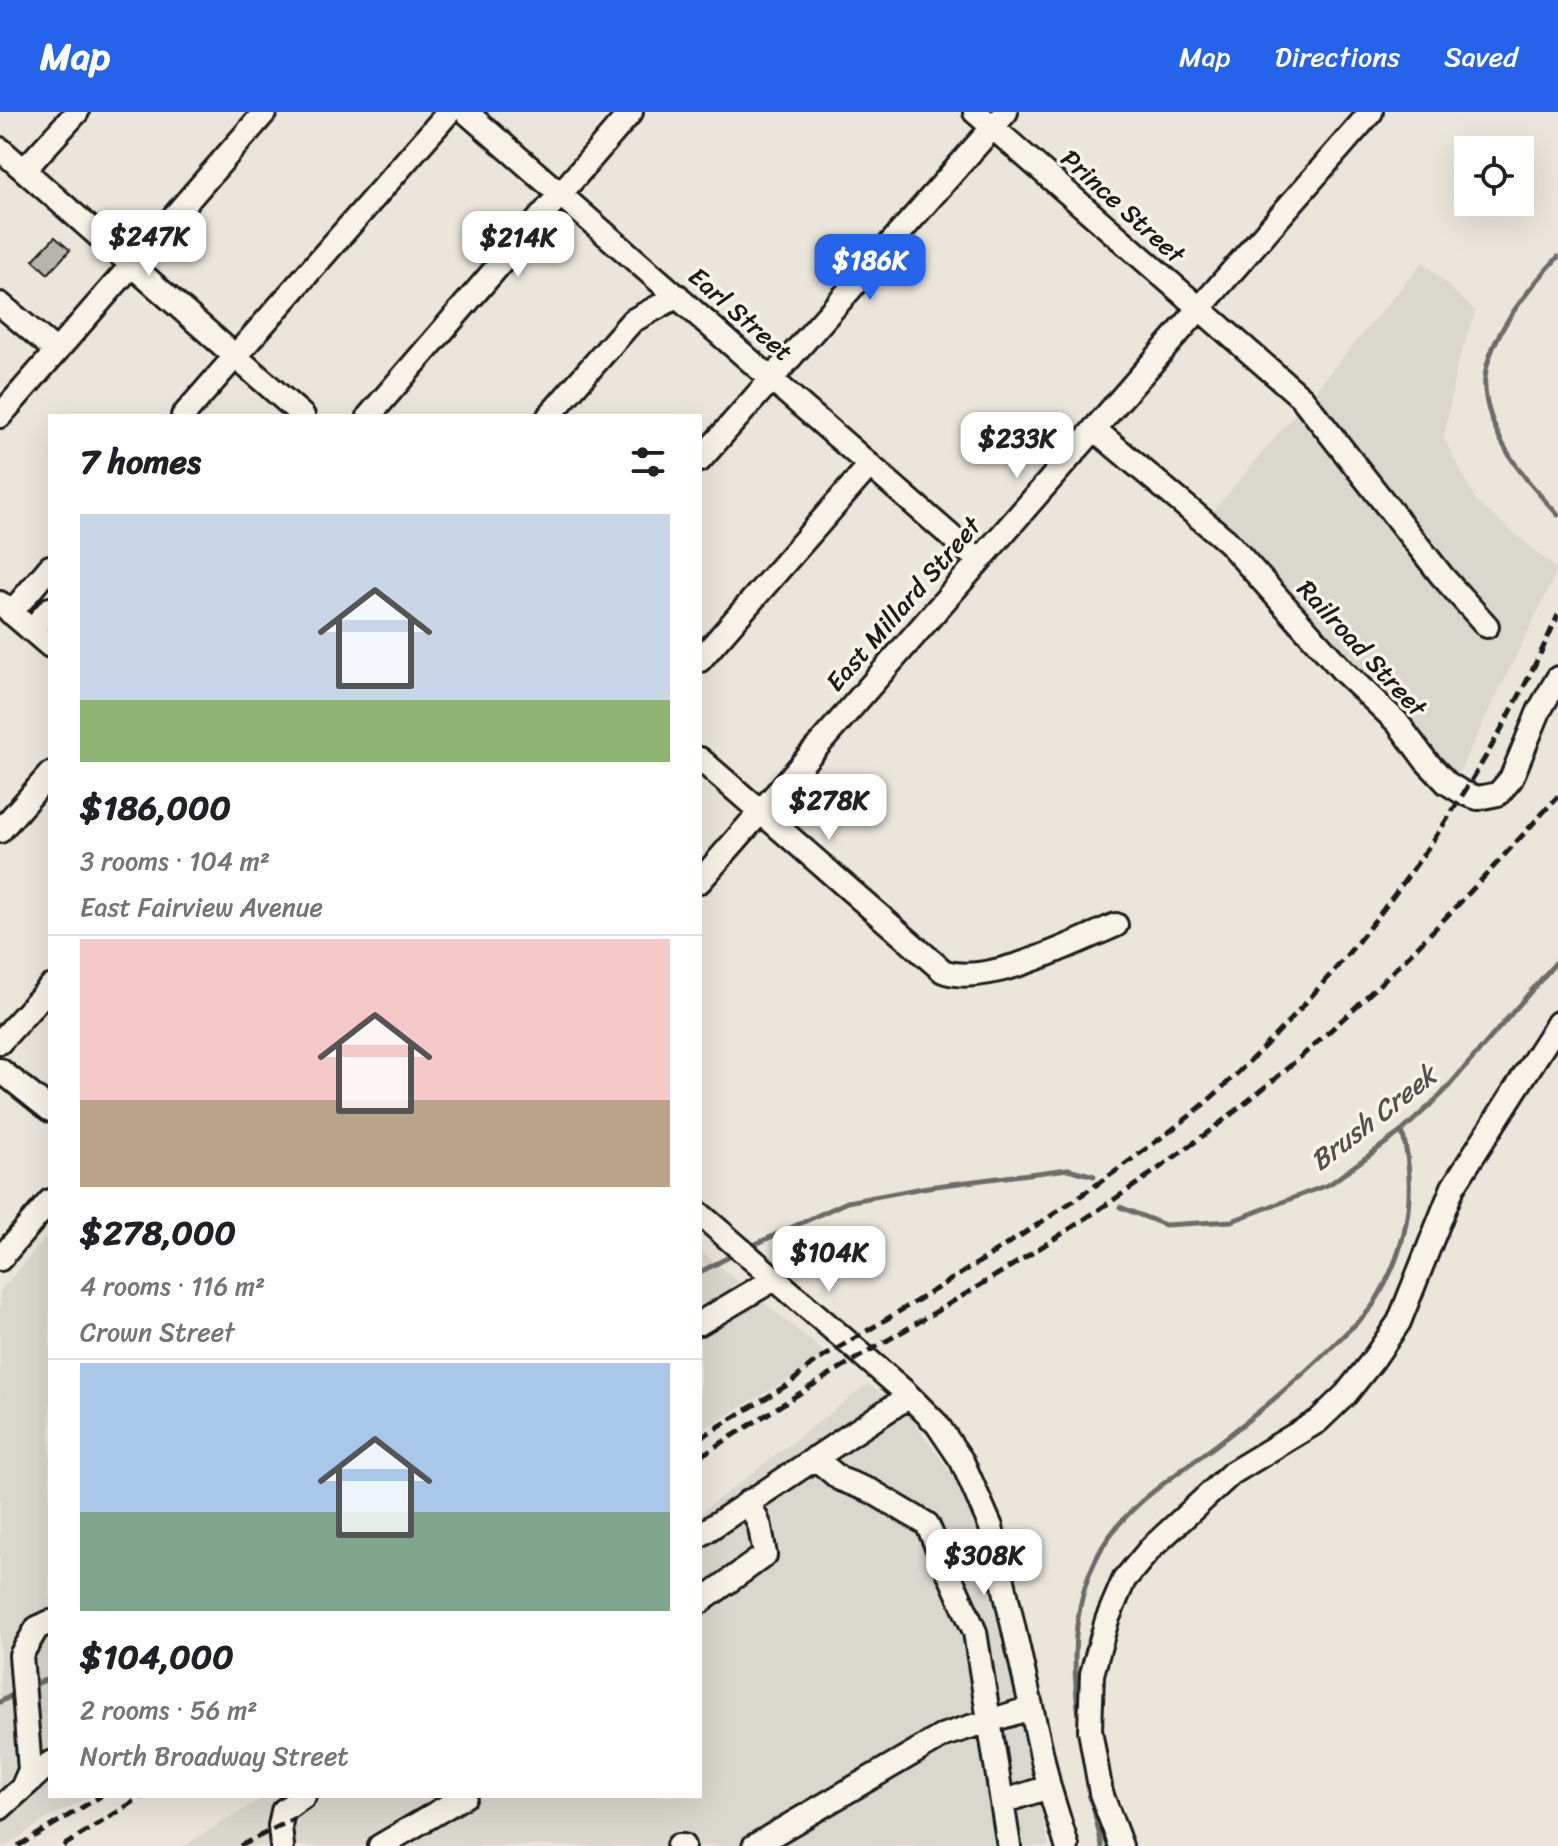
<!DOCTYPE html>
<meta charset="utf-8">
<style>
:root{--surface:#fff;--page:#f6f6f6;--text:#202124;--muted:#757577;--line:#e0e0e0;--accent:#2563eb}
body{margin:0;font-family:Sriracha,sans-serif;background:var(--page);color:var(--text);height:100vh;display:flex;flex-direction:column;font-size:30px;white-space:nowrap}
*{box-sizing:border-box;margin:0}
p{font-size:26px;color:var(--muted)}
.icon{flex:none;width:44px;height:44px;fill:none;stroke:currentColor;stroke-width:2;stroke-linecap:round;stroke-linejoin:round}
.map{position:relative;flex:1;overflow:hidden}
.details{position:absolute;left:48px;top:302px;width:654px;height:1384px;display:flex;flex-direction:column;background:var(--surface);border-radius:0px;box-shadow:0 8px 32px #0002}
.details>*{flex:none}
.tools{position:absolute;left:1454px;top:24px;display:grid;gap:16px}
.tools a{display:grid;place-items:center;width:80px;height:80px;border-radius:0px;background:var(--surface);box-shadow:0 8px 32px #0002;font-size:40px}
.price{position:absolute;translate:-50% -68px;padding:0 18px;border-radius:16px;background:#fff;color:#222;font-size:26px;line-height:52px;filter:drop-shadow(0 2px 4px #0008)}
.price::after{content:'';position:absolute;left:50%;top:48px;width:24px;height:18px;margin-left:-12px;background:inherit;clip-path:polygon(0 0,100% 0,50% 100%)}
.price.active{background:var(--accent);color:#fff}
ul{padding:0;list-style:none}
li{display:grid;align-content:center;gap:16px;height:424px;padding:0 32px}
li+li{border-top:2px solid var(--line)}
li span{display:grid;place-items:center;height:248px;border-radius:0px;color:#555}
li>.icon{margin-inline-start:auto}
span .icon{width:144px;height:144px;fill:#fffc;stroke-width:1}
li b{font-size:34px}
h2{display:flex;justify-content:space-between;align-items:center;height:96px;padding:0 32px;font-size:34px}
header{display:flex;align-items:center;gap:48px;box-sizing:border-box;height:112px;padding:0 40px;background:var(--accent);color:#fff}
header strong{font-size:38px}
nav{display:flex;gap:44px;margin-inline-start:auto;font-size:28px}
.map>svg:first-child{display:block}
</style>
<header>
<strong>Map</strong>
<nav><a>Map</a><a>Directions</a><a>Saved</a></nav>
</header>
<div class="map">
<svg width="1558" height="1734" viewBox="0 0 1558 1734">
<rect width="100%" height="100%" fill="#eae6dc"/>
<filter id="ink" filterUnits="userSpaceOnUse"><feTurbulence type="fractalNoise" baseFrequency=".0125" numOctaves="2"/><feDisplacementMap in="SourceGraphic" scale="16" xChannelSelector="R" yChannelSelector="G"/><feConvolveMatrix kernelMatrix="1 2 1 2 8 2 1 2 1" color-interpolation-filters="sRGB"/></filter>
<g filter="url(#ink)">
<path fill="#dad7ce" d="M1423,150L1475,199L1456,257L1444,327L1477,390L1558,458L1457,664L1211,402Z
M50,1121V1684H91L43,1709L6,1734H0V1179Z
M700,1138L829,1244L700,1319Z
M868,1272L907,1301L959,1372L985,1447L1049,1734H184L265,1684H700V1401Z"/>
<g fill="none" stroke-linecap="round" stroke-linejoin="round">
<path stroke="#6d6c68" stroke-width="5" d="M1558,145C1531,174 1489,224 1485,265C1483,290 1495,319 1508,341C1521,363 1541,384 1558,403
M1120,1095L1165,1113L1232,1109L1330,1072L1402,1019L1441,983L1558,848
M747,1136L847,1090L928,1075L1068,1057L1094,1064
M700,1160L735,1142
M29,1575L50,1566
M0,1590L16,1581
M1080,1611C1072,1555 1071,1497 1097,1445C1120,1397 1173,1365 1215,1334C1260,1300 1304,1263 1344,1223C1353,1214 1366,1204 1373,1193C1407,1139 1418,1080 1402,1019
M1090,1680L1102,1734"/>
</g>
<path fill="#b6b4ac" stroke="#1c1c1c" stroke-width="2" d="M55,125L70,138L48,162L33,148Z"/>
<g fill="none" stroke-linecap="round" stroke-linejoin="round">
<g stroke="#1c1c1c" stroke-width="28">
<path id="minor" d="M466,0L978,448
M975,0L1302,286L1442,464L1487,514
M0,37L303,304
M24,58L77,0
M0,192L56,239
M0,304L265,0
M183,304L449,0
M369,304L631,0
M549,304L632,209L678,184
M1094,317L1227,429L1343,559L1397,610L1426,649L1447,671L1463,681L1478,686L1498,682L1511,667L1539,599L1558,566
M700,348L1006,0
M0,491L50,534
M11,501L50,455
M31,518L50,497
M700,548L870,353
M700,647L943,859C986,876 1075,830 1116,813
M0,719L50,662
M700,769L1371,0
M0,930L50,875
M0,958L50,998
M700,1102L904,1279L937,1312L962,1349L991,1415L1049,1675L1067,1734
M0,1147L50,1089
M700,1211L776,1166
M815,1346L840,1367L871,1379L927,1412L975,1520L1009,1734
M700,1423L909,1284
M700,1490L765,1443L760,1415L749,1389
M23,1674L30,1658L21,1543L37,1516L50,1510
M1002,1690L1049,1675
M0,1696L50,1651
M282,1734L280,1714L283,1699L304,1684
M380,1734L465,1684
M678,1734H683
M754,1734L944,1623L1031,1596
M1121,1734L1101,1681L1090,1618L1092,1562L1107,1508L1124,1468L1151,1436L1232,1361L1318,1309L1346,1282L1373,1248L1399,1210L1453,1075L1558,911"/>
</g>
<use href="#minor" stroke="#f7f3e8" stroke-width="22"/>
<path stroke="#1c1c1c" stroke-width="5" stroke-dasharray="12 6" stroke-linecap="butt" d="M700,1326L789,1272L815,1250C917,1189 1019,1128 1116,1059C1148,1035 1182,1012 1212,985C1358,851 1478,684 1558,503
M700,1344C755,1311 809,1274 864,1242C1005,1160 1145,1075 1271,970C1375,884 1468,784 1558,684
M18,1734L101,1684
M63,1734L143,1684
M240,1734L295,1706"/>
</g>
</g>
<g text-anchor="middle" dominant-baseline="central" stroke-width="7" stroke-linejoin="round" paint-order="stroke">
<g font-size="26" fill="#1c1c1c" stroke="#f7f3e8">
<text transform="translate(1123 94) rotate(42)">Prince Street</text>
<text transform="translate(741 202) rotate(41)">Earl Street</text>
<text transform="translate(903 492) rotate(-49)">East Millard Street</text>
<text transform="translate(1362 536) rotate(47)">Railroad Street</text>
</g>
<g font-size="28" font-style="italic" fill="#52514e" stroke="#f7f3e8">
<text transform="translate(1373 1006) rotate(-38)">Brush Creek</text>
</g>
</g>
</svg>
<div class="tools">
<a><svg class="icon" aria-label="locate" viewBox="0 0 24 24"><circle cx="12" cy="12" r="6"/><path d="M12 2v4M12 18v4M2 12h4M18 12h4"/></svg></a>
</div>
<b class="price" style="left:149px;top:166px">$247K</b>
<b class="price" style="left:518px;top:167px">$214K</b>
<b class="price active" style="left:870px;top:190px">$186K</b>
<b class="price" style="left:1017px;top:368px">$233K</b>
<b class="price" style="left:829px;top:730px">$278K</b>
<b class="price" style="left:829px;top:1182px">$104K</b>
<b class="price" style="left:984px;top:1485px">$308K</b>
<section class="details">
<h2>7 homes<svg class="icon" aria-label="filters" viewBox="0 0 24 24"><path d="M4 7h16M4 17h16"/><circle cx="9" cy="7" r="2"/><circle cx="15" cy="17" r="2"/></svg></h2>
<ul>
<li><span style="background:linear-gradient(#c9d6e8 75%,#8fb573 0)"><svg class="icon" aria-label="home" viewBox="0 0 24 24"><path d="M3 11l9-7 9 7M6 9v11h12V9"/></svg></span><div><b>$186,000</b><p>3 rooms · 104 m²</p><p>East Fairview Avenue</p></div></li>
<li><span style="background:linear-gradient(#f6c9c9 65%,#b9a48a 0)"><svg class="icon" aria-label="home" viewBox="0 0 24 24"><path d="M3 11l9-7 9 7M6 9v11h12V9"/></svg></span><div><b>$278,000</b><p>4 rooms · 116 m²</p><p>Crown Street</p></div></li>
<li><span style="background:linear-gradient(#a9c7e8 60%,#7fa58c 0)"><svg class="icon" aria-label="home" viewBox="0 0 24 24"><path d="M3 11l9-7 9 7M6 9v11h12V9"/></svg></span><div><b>$104,000</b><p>2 rooms · 56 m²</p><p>North Broadway Street</p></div></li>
</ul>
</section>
</div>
